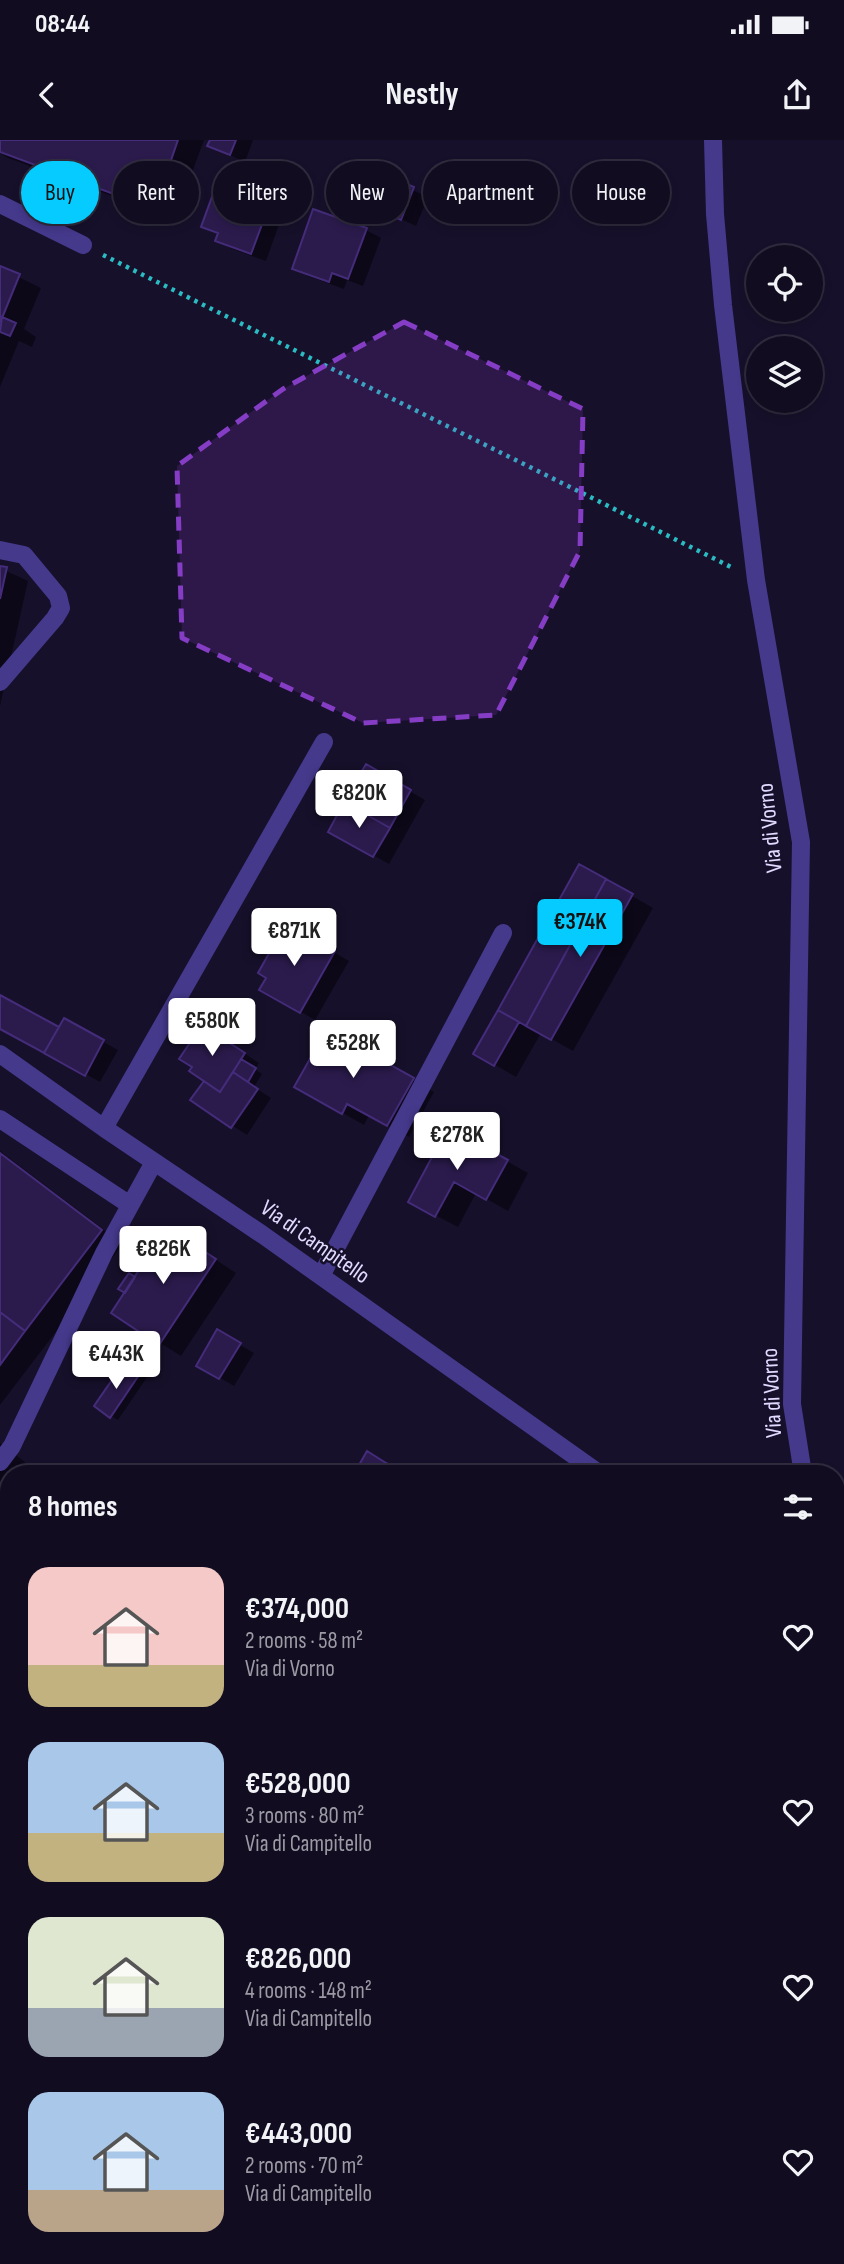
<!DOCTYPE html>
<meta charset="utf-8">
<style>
:root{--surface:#110c20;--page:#1e1a2d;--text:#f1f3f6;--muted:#9c9ba5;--line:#302c3e;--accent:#06cbff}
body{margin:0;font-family:"Sofia Sans Condensed",sans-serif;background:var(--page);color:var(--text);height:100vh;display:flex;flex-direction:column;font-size:26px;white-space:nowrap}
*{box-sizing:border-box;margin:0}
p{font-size:23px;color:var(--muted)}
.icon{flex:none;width:38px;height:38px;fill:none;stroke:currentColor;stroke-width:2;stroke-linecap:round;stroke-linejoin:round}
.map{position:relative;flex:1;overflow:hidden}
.panel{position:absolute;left:0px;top:1325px;width:845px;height:800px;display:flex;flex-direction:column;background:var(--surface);border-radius:28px 28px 0 0;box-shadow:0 4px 10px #0003,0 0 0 2px var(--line)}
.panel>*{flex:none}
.top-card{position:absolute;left:21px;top:21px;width:803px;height:63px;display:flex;gap:14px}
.fabs{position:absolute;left:746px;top:105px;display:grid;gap:14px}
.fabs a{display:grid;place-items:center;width:77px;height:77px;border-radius:50%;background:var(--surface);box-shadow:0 4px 10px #0003,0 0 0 2px var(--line);font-size:35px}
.price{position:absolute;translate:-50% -60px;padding:0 16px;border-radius:7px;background:#fff;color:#222;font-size:23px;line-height:46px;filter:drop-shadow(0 2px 4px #0008)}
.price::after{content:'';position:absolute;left:50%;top:42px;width:21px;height:16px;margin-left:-10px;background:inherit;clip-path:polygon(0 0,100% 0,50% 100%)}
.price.on{background:var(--accent);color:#111}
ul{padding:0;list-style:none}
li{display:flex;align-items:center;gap:21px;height:175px;padding:0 28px}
li span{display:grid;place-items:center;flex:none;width:196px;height:140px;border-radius:21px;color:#555}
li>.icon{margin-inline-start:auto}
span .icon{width:84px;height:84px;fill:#fffc;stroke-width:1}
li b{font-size:30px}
h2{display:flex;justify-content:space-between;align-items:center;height:84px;padding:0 28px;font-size:30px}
.tag{padding:0 24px;border-radius:32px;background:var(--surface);box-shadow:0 4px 10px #0003,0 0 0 2px var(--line);font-size:24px;line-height:63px}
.tag.on{background:var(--accent);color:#111}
.status{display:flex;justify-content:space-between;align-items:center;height:49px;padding:0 35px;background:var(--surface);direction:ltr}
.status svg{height:19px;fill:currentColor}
header{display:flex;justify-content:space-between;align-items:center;height:91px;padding:0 28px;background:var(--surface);font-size:32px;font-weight:700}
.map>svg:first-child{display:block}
</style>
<div class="status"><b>08:44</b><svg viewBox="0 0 49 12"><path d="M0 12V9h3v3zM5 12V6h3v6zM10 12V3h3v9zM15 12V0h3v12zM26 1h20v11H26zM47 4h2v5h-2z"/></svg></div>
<header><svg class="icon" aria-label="back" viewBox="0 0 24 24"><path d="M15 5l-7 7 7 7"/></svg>Nestly<svg class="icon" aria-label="share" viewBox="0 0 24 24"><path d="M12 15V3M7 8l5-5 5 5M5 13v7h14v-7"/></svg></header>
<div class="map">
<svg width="844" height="2124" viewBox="0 0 844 2124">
<rect width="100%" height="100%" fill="#17102b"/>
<path fill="#0007" d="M0,0H204L175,79L8,18L0,13Z
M212,0H253L245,22L210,6Z
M386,38L428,57L416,86L374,67Z
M272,56L286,65L266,121L232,109L217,100L219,95L203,86Z
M366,90L381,98L363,146L347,140L344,149L308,136L294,128Z
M0,128L41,148L24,189L36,197L32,207L19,201L0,247Z
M0,428L28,441L0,566Z
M366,626L425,660L389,724L330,691Z
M580,726L653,768L573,911L541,893L516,937L476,914Z
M287,785L349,821L315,880L261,849L268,837Z
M0,857L59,890L64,880L118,910L100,942L0,887Z
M332,894L434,952L409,997L369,975L364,985L296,947Z
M217,895L259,923L255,929L262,934L254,947L271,958L247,995L193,960L206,940L194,927Z
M449,989L528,1033L508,1071L476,1053L458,1087L431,1073Z
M0,1011L123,1104L0,1265Z
M189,1102L236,1133L181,1216L160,1203L136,1139Z
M218,1192L254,1213L234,1246L198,1225Z
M143,1211L158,1221L118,1280L111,1276Z
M0,1303L25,1322L17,1334H9V1344L0,1356Z
M0,1547L9,1552V1887L0,1875Z
M836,1606L844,1608V1956L836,1972Z
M0,1990L9,1994V2076L0,2093Z
M122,2116H313L309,2124H119Z
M521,2116H782L779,2124H517Z"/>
<path fill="#2b1b4d" stroke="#442c7a" stroke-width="2" d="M0,0H178L154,69L0,12Z
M210,0H236L230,15L207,6Z
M220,35L273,55L251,114L215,101L218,93L201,87Z
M385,35L414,47L401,80L372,67Z
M313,69L367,88L348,139L332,133L329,142L292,129Z
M0,126L20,134L0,183Z
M2,177L16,183L10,196L0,192Z
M0,426L7,427L0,459Z
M366,624L411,650L390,688L344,662Z
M344,662L390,688L373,717L328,692Z
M579,724L606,739L526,886L498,870Z
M606,739L633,754L551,900L526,886Z
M286,783L335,811L300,873L259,850L266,838L258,833Z
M0,855L59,887L44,913L0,889Z
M498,870L519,882L494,926L473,914Z
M64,878L104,900L85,936L44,913Z
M202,885L245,913L220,952L189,931L192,927L179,919Z
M331,892L414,938L387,986L347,964L342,974L294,947L320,901L324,903Z
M241,919L256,928L248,942L233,932Z
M233,932L258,949L231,988L190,960L204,941L220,952Z
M448,987L508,1020L486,1060L454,1042L435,1077L408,1062Z
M0,1013L102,1090L25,1191L0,1172Z
M167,1087L216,1119L159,1205L111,1173Z
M129,1133L135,1137L125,1153L118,1149Z
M0,1172L25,1191L0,1225Z
M217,1189L241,1203L219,1239L196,1226Z
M136,1205L152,1216L139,1235L123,1224Z
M123,1224L139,1235L110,1278L94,1266Z
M367,1311L386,1323L379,1334H354Z
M386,1323L397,1329L405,1334H379Z
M0,1545L9,1550V1718L0,1724Z
M836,1604L844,1606V1679L836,1677Z
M836,1677L844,1679V1729L836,1727Z
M9,1718V1743L1,1748L0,1724Z
M836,1727L844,1729V1778L836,1775Z
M0,1746L9,1758V1890L0,1878Z
M836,1775L844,1778V1809L837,1829Z
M844,1809V1856L836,1853V1832Z
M836,1853L844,1856V1886L840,1899L836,1898Z
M0,1988L9,1992V2022L0,2039Z
M844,2063V2124H822L825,2116H836V2084Z
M120,2116H206L203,2124H117Z
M206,2116H286L283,2124H203Z
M519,2116H591L588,2124H515Z
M591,2116H671L668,2124H588Z
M671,2116H753L755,2117L753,2124H668Z"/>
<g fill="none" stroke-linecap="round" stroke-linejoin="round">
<path stroke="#2bbbc2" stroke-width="4.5" stroke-dasharray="3.5 5" stroke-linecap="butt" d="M103,115L731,427"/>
<path stroke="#45398c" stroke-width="18" d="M713,0L715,74L723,165L756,440L801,702L792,1264L803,1334
M0,64L83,105
M0,410L24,415L58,456L61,468L55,478L0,542
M0,914L104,988L263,1095L600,1334
M0,979L130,1065
M104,988L324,602
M321,1136L503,793
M0,1322L12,1306L104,1113L154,1022
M836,1424L844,1438
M836,1465L844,1467
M0,1902L9,1911
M99,2124L102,2116"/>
</g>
<path fill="#853dc5" fill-opacity="0.2" stroke="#853dc5" stroke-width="5" stroke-dasharray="14 9" stroke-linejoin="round" d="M404,182L583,269L580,411L496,575L363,583L182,498L177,326L283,249Z"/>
<g text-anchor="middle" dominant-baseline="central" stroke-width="5" stroke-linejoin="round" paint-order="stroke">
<g font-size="23" fill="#e2daff" stroke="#17102b">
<text transform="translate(770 688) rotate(-96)">Via di Vorno</text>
<text transform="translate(315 1102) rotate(35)">Via di Campitello</text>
<text transform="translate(772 1253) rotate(-93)">Via di Vorno</text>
</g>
</g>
</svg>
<div class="fabs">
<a><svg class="icon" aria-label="locate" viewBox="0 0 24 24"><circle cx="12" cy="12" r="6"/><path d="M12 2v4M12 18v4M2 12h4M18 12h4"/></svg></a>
<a><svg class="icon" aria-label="layers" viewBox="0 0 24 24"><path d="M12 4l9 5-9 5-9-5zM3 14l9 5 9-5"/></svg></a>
</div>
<b class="price" style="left:359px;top:690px">€820K</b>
<b class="price on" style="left:580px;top:819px">€374K</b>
<b class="price" style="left:294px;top:828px">€871K</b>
<b class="price" style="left:212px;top:918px">€580K</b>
<b class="price" style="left:353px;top:940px">€528K</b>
<b class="price" style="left:457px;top:1032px">€278K</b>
<b class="price" style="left:163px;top:1146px">€826K</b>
<b class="price" style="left:116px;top:1251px">€443K</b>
<div class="top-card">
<a class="tag on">Buy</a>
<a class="tag">Rent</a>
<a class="tag">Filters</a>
<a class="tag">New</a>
<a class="tag">Apartment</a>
<a class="tag">House</a>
</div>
<section class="panel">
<h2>8 homes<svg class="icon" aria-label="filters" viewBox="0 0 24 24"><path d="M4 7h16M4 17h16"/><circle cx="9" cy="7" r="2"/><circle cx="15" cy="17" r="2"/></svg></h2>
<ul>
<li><span style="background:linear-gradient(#f6c9c9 70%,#c2b280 0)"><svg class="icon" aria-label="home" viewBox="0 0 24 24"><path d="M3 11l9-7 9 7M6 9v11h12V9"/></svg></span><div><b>€374,000</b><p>2 rooms · 58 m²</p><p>Via di Vorno</p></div><svg class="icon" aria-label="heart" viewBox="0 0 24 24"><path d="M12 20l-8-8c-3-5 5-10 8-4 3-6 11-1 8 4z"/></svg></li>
<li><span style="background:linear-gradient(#a9c7e8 65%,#c2b280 0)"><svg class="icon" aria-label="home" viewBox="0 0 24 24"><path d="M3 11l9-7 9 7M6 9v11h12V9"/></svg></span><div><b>€528,000</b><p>3 rooms · 80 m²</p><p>Via di Campitello</p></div><svg class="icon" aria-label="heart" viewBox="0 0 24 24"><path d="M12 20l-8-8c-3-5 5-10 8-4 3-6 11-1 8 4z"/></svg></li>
<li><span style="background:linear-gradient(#dfe7d0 65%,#9aa5b1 0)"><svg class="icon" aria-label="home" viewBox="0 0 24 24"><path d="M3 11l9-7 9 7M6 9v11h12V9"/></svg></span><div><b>€826,000</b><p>4 rooms · 148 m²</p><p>Via di Campitello</p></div><svg class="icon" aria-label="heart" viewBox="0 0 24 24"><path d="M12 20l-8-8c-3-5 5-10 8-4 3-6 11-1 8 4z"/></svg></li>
<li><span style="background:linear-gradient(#a9c7e8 70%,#b9a48a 0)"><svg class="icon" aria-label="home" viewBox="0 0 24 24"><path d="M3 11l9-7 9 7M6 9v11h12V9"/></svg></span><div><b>€443,000</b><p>2 rooms · 70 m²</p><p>Via di Campitello</p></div><svg class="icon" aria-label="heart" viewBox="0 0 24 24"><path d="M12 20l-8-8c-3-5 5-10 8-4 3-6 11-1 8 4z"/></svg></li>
</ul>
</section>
</div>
